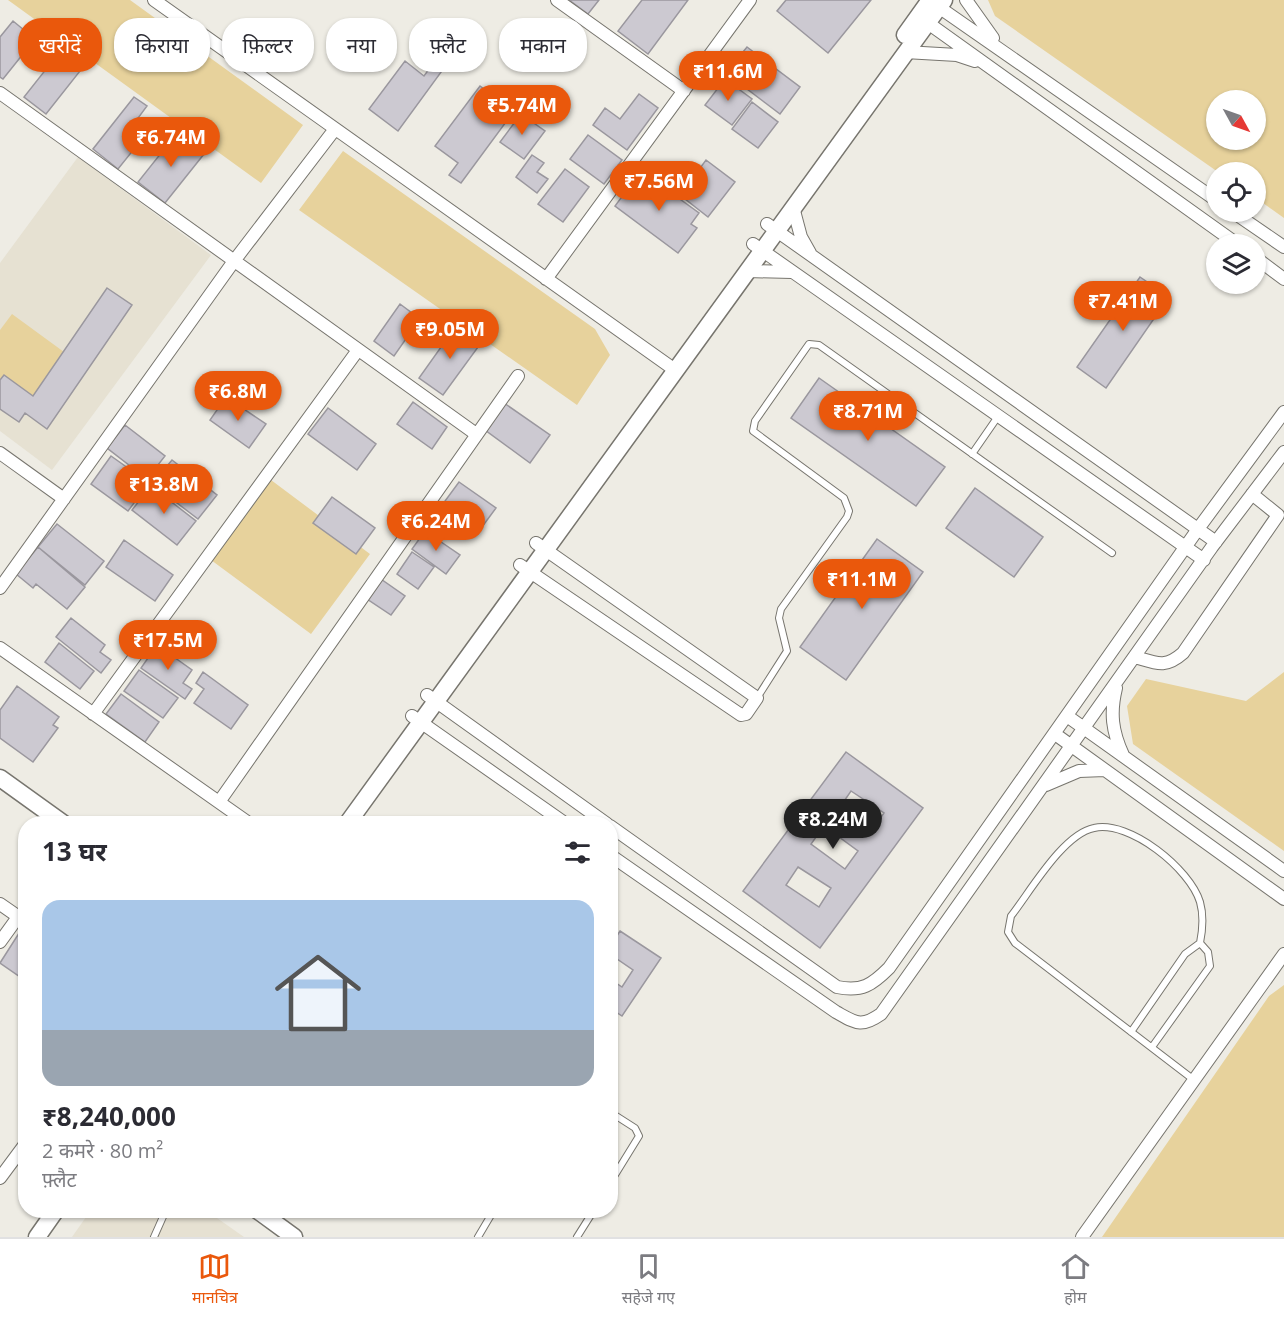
<!DOCTYPE html>
<html lang="hi">
<meta charset="utf-8">
<style>
:root{--surface:#fff;--page:#f2f2f3;--text:#2b2b33;--muted:#7c7c81;--line:#e1e1e2;--accent:#ea580c}
body{margin:0;font-family:"Open Sans","Noto Sans Devanagari",sans-serif;background:var(--page);color:var(--text);height:100vh;display:flex;flex-direction:column;font-size:22px;white-space:nowrap}
*{box-sizing:border-box;margin:0}
p{font-size:20px;color:var(--muted)}
.icon{flex:none;width:33px;height:33px;fill:none;stroke:currentColor;stroke-width:2;stroke-linecap:round;stroke-linejoin:round}
.map{position:relative;flex:1;overflow:hidden}
.panel{position:absolute;left:18px;top:816px;width:600px;height:402px;display:flex;flex-direction:column;background:var(--surface);border-radius:24px;box-shadow:0 2px 4px #0004}
.panel>*{flex:none}
.banner{position:absolute;left:18px;top:18px;width:600px;height:54px;display:flex;gap:12px}
.needle{width:39px;rotate:130deg}
.buttons{position:absolute;left:1206px;top:90px;display:grid;gap:12px}
.buttons a{display:grid;place-items:center;width:60px;height:60px;border-radius:50%;background:var(--surface);box-shadow:0 2px 4px #0004;font-size:30px}
.price{position:absolute;translate:-50% -51px;padding:0 14px;border-radius:21px;background:var(--accent);color:#fff;font-size:20px;line-height:39px;filter:drop-shadow(0 2px 3px #0008)}
.price::after{content:'';position:absolute;left:50%;top:36px;width:18px;height:14px;margin-left:-9px;background:inherit;clip-path:polygon(0 0,100% 0,50% 100%)}
.price.active{background:#222;color:#fff}
ul{padding:0;list-style:none}
li{display:grid;align-content:center;gap:12px;height:318px;padding:0 24px}
li+li{border-top:2px solid var(--line)}
li span{display:grid;place-items:center;height:186px;border-radius:18px;color:#555}
li>.icon{margin-inline-start:auto}
span .icon{width:108px;height:108px;fill:#fffc;stroke-width:1}
li b{font-size:26px}
h2{display:flex;justify-content:space-between;align-items:center;height:72px;padding:0 24px;font-size:26px}
.chip{padding:0 21px;border-radius:24px;background:var(--surface);box-shadow:0 2px 4px #0004;font-size:21px;line-height:54px}
.chip.active{background:var(--accent);color:#fff}
.tabs{display:flex;justify-content:space-around;align-items:center;height:84px;border-top:2px solid var(--line);background:var(--surface);font-size:16px;color:var(--muted)}
.tabs a{display:grid;justify-items:center;gap:3px}
.tabs .active{color:var(--accent)}
.map>svg:first-child{display:block}
</style>
<div class="map">
<svg width="1284" height="1237" viewBox="0 0 1284 1237">
<rect width="100%" height="100%" fill="#eeece4"/>
<path fill="#e6e1d2" d="M78,157L211,255L52,470L0,431V263Z
M91,1210L207,1211L244,1237H72Z"/>
<path fill="#e7d29c" fill-rule="evenodd" d="M8,0H130L303,125L261,183Z
M988,0H1284V218L1256,198V172H1218L995,16ZM1216,100H1256V140H1216Z
M343,151L595,329L610,355L577,405L299,210Z
M12,314L64,352L33,396L4,375L0,379V330Z
M271,480L370,554L311,634L211,560Z
M1284,672V851L1133,744L1127,706L1146,679L1246,701Z
M1284,985V1237H1102L1269,996Z"/>
<path fill="#ccc9d1" stroke="#9a979e" stroke-width="1.5" fill-rule="evenodd" d="M569,0H599L588,14Z
M642,0H688L648,54L618,31Z
M786,0H871L828,53L777,11Z
M13,21L35,39L3,79L0,77V37Z
M747,47L800,87L780,114L726,73Z
M62,49L84,66L46,114L24,97Z
M438,57L447,64L398,131L369,109L405,61L424,76Z
M725,79L752,99L732,125L705,105Z
M480,86L514,111L461,183L449,175L458,163L435,146Z
M639,94L658,108L627,150L593,125L605,108L620,119Z
M134,97L147,106L138,118L151,128L118,169L93,149Z
M752,102L778,122L758,148L732,129Z
M521,114L545,131L524,159L500,142Z
M181,128L185,132L178,141L194,153L201,143L208,149L165,203L138,182Z
M588,135L622,160L604,184L570,159Z
M532,155L544,163L537,172L548,179L537,193L516,177Z
M706,160L735,182L708,217L680,195Z
M565,169L589,187L563,222L538,204Z
M641,171L699,213L691,224L697,228L678,253L615,206Z
M1140,277L1169,297L1106,388L1077,367Z
M107,288L132,305L47,429L25,413L19,422L0,409V380L4,375L33,396Z
M400,304L420,319L394,356L374,341Z
M456,326L481,343L443,395L419,378Z
M819,378L945,467L916,506L791,418Z
M226,397L266,424L249,448L210,420Z
M413,402L447,427L432,449L397,424Z
M504,403L550,435L530,463L485,430Z
M328,408L376,444L357,470L308,434Z
M125,425L165,456L147,479L107,448Z
M111,456L149,483L128,511L91,484Z
M172,460L217,495L198,519L152,484Z
M459,482L496,508L482,527L445,501Z
M151,486L196,521L177,545L132,510Z
M975,488L1043,537L1014,577L946,528Z
M332,497L375,528L356,554L313,523Z
M57,524L104,561L85,585L38,547Z
M425,531L460,555L446,574L412,549Z
M877,539L923,572L846,680L800,647Z
M124,540L173,575L155,601L106,567Z
M38,547L85,587L67,609L36,584L33,588L16,574Z
M412,552L434,567L418,589L397,574Z
M378,577L405,596L391,615L364,597Z
M71,618L105,645L100,652L111,660L101,673L56,637Z
M59,643L94,671L80,689L45,662Z
M157,645L192,670L183,683L192,689L185,699L141,668Z
M139,670L178,698L163,718L124,691Z
M203,672L248,705L231,729L194,703L204,689L196,683Z
M17,686L59,717L53,725L58,728L33,762L0,738V710Z
M121,694L159,722L145,742L106,714Z
M846,752L923,808L820,948L743,891ZM851,791L884,813L872,830L840,807ZM824,826L858,851L845,869L811,844ZM798,867L831,888L819,907L786,885Z
M21,930L26,933V981L0,963Z
M620,931L661,958L622,1016L610,1008V979L622,987L633,970L614,957L610,962V940L613,942Z"/>
<g fill="none" stroke-linecap="round" stroke-linejoin="round">
<g stroke="#77756e" stroke-width="8">
<path id="lane" d="M972,454L999,415
M757,698L787,651L779,618L781,609L847,517L849,511L844,498L753,431L755,421L809,344L819,345L1112,553
M1131,1032L1185,954L1200,943L1208,952L1210,966L1152,1047
M1194,1080L1015,943L1008,932L1011,916C1030,892 1063,834 1094,828C1130,820 1190,869 1200,902C1204,916 1203,928 1200,943
M610,1112L635,1128L639,1136L610,1183
M154,1237L166,1210
M478,1237L494,1210
M577,1237L594,1210"/>
</g>
<g stroke="#77756e" stroke-width="14">
<path id="street" d="M154,0L675,370
M557,0L684,91
M966,0L993,38
M933,3L1216,200
M921,18L1237,244
M905,52L957,55L975,61
M0,93L476,434
M793,207L801,237L810,253
M1233,212L1284,247
M767,224L1216,542
M753,244L1204,560
M1256,258L1284,279
M747,271L792,272
M546,279L750,0
M0,453L64,499
M520,565L741,715L746,714L757,698L536,543
M0,588L234,261L335,129
M0,648L250,824
M1135,657C1156,663 1165,669 1183,653L1278,515L1252,494
M1116,688C1110,713 1112,731 1123,755
M427,695L607,824
M93,714L358,350
M412,716L566,824
M1067,716L1284,871
M1055,734L1284,899
M1046,785L1079,771L1105,770
M219,802L518,376
M610,826L837,987C862,992 872,985 889,968L1198,529L1284,412
M610,855L836,1012C856,1023 861,1028 881,1014L1212,547L1284,452
M0,904L26,922
M0,942L18,917
M0,1178L26,1143
M1082,1237L1284,954"/>
</g>
<g stroke="#77756e" stroke-width="19">
<path id="secondary" d="M905,35L930,0
M0,778L64,824
M347,824L944,0
M257,1210L294,1237
M37,1237L56,1210"/>
</g>
<use href="#lane" stroke="#fff" stroke-width="6"/>
<use href="#street" stroke="#fff" stroke-width="12"/>
<use href="#secondary" stroke="#fff" stroke-width="16"/>
</g>
</svg>
<div class="buttons">
<a><svg class="needle" viewBox="-14 -14 28 28"><path d="M0-13l5 13h-10z" fill="#e53935"/><path d="M0 13l5-13h-10z" fill="#7c7c81"/></svg></a>
<a><svg class="icon" aria-label="locate" viewBox="0 0 24 24"><circle cx="12" cy="12" r="6"/><path d="M12 2v4M12 18v4M2 12h4M18 12h4"/></svg></a>
<a><svg class="icon" aria-label="layers" viewBox="0 0 24 24"><path d="M12 4l9 5-9 5-9-5zM3 14l9 5 9-5"/></svg></a>
</div>
<b class="price" style="left:728px;top:102px">₹11.6M</b>
<b class="price" style="left:522px;top:136px">₹5.74M</b>
<b class="price" style="left:171px;top:168px">₹6.74M</b>
<b class="price" style="left:659px;top:212px">₹7.56M</b>
<b class="price" style="left:1123px;top:332px">₹7.41M</b>
<b class="price" style="left:450px;top:360px">₹9.05M</b>
<b class="price" style="left:238px;top:422px">₹6.8M</b>
<b class="price" style="left:868px;top:442px">₹8.71M</b>
<b class="price" style="left:164px;top:515px">₹13.8M</b>
<b class="price" style="left:436px;top:552px">₹6.24M</b>
<b class="price" style="left:862px;top:610px">₹11.1M</b>
<b class="price" style="left:168px;top:671px">₹17.5M</b>
<b class="price active" style="left:833px;top:850px">₹8.24M</b>
<div class="banner">
<a class="chip active">खरीदें</a>
<a class="chip">किराया</a>
<a class="chip">फ़िल्टर</a>
<a class="chip">नया</a>
<a class="chip">फ़्लैट</a>
<a class="chip">मकान</a>
</div>
<section class="panel">
<h2>13 घर<svg class="icon" aria-label="filters" viewBox="0 0 24 24"><path d="M4 7h16M4 17h16"/><circle cx="9" cy="7" r="2"/><circle cx="15" cy="17" r="2"/></svg></h2>
<ul>
<li><span style="background:linear-gradient(#a9c7e8 70%,#9aa5b1 0)"><svg class="icon" aria-label="home" viewBox="0 0 24 24"><path d="M3 11l9-7 9 7M6 9v11h12V9"/></svg></span><div><b>₹8,240,000</b><p>2 कमरे · 80 m²</p><p>फ़्लैट</p></div></li>
</ul>
</section>
</div>
<nav class="tabs">
<a class="active"><svg class="icon" aria-label="map" viewBox="0 0 24 24"><path d="M3 6l6-2 6 2 6-2v14l-6 2-6-2-6 2zM9 4v14M15 6v14"/></svg>मानचित्र</a>
<a><svg class="icon" aria-label="saved" viewBox="0 0 24 24"><path d="M7 4h10v16l-5-4-5 4z"/></svg>सहेजे गए</a>
<a><svg class="icon" aria-label="home" viewBox="0 0 24 24"><path d="M3 11l9-7 9 7M6 9v11h12V9"/></svg>होम</a>
</nav>
